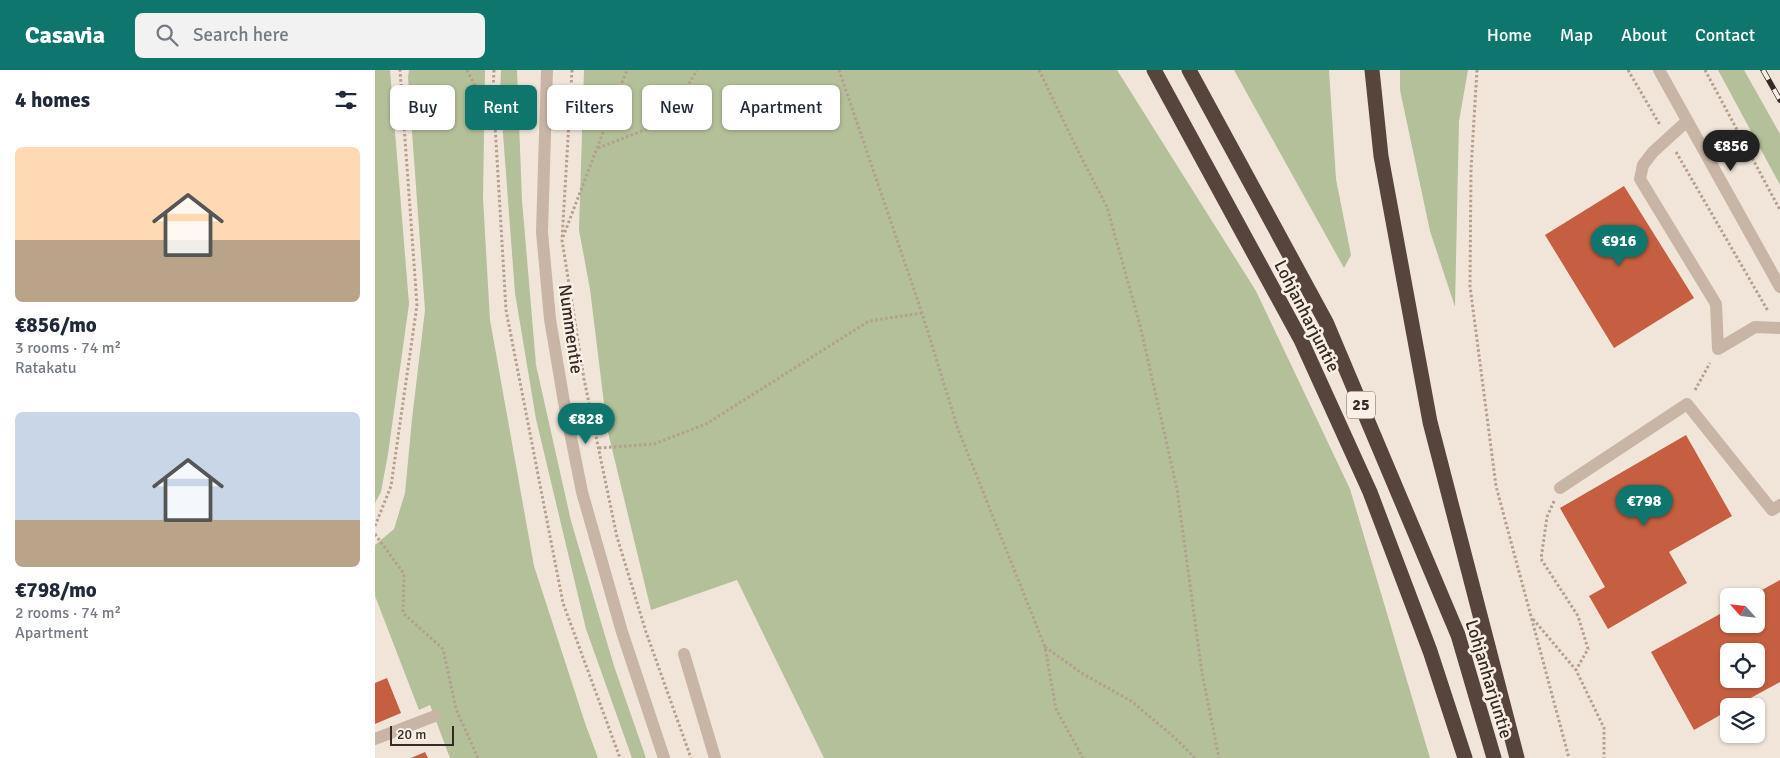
<!DOCTYPE html>
<meta charset="utf-8">
<style>
:root{--surface:#fff;--page:#f2f2f3;--text:#1f2937;--muted:#747a83;--accent:#0f766e}
body{margin:0;font-family:Signika,sans-serif;background:var(--page);color:var(--text);height:100vh;display:flex;flex-direction:column;font-size:19px;white-space:nowrap}
*{box-sizing:border-box;margin:0}
p{font-size:16px;color:var(--muted)}
.icon{flex:none;width:28px;height:28px;fill:none;stroke:currentColor;stroke-width:2;stroke-linecap:round;stroke-linejoin:round}
.map{position:relative;flex:1;overflow:hidden}
.sheet{display:flex;flex-direction:column;background:var(--surface);width:375px}
.sheet>*{flex:none}
.top-card{position:absolute;left:15px;top:15px;width:475px;height:45px;display:flex;gap:10px}
.needle{width:32px;rotate:297deg}
.buttons{position:absolute;left:1345px;top:518px;display:grid;gap:10px}
.buttons a{display:grid;place-items:center;width:45px;height:45px;border-radius:8px;background:var(--surface);box-shadow:0 1px 4px #0004;font-size:25px}
.scale{position:absolute;left:15px;bottom:12px;width:64px;box-sizing:border-box;padding-left:5px;border:2px solid #352a26;border-top:0;font-size:14px;line-height:18px;white-space:nowrap;color:#352a26;-webkit-text-stroke:4px #f9efe5;paint-order:stroke}
.price{position:absolute;translate:-50% -42px;padding:0 11px;border-radius:18px;background:var(--accent);color:#fff;font-size:16px;line-height:32px;filter:drop-shadow(0 1px 2px #0008)}
.price::after{content:'';position:absolute;left:50%;top:30px;width:15px;height:11px;margin-left:-8px;background:inherit;clip-path:polygon(0 0,100% 0,50% 100%)}
.price.on{background:#222;color:#fff}
ul{padding:0;list-style:none}
li{display:grid;align-content:center;gap:10px;height:265px;padding:0 15px}
li span{display:grid;place-items:center;height:155px;border-radius:8px;color:#555}
li>.icon{margin-inline-start:auto}
span .icon{width:90px;height:90px;fill:#fffc;stroke-width:1}
li b{font-size:21px}
h2{display:flex;justify-content:space-between;align-items:center;height:60px;padding:0 15px;font-size:21px}
.pill{padding:0 18px;border-radius:8px;background:var(--surface);box-shadow:0 1px 4px #0004;font-size:18px;line-height:45px}
.pill.on{background:var(--accent);color:#fff}
header{display:flex;align-items:center;gap:30px;box-sizing:border-box;height:70px;padding:0 25px;background:var(--accent);color:#fff}
header strong{font-size:24px}
nav{display:flex;gap:28px;margin-inline-start:auto;font-size:18px}
.search{width:350px;height:45px;background:var(--page);display:flex;align-items:center;gap:12px;box-sizing:border-box;padding:0 18px;border-radius:8px;color:var(--muted);font-size:19px}
main{display:flex;flex:1;min-height:0}
.map>svg:first-child{display:block}
</style>
<header>
<strong>Casavia</strong>
<div class="search"><svg class="icon" aria-label="search" viewBox="0 0 24 24"><circle cx="10" cy="10" r="6"/><path d="M15 15l6 6"/></svg>Search here</div>
<nav><a>Home</a><a>Map</a><a>About</a><a>Contact</a></nav>
</header>
<main>
<section class="sheet">
<h2>4 homes<svg class="icon" aria-label="filters" viewBox="0 0 24 24"><path d="M4 7h16M4 17h16"/><circle cx="9" cy="7" r="2"/><circle cx="15" cy="17" r="2"/></svg></h2>
<ul>
<li><span style="background:linear-gradient(#ffd9b3 60%,#b9a48a 0)"><svg class="icon" aria-label="home" viewBox="0 0 24 24"><path d="M3 11l9-7 9 7M6 9v11h12V9"/></svg></span><div><b>€856/mo</b><p>3 rooms · 74 m²</p><p>Ratakatu</p></div></li>
<li><span style="background:linear-gradient(#c9d6e8 70%,#b9a48a 0)"><svg class="icon" aria-label="home" viewBox="0 0 24 24"><path d="M3 11l9-7 9 7M6 9v11h12V9"/></svg></span><div><b>€798/mo</b><p>2 rooms · 74 m²</p><p>Apartment</p></div></li>
</ul>
</section>
<div class="map">
<svg width="1405" height="688" viewBox="0 0 1405 688">
<rect width="100%" height="100%" fill="#f1e5d9"/>
<path fill="#b3c099" d="M0,0H15L34,234L13,384L6,422L0,433Z
M34,0H110L108,128L115,250L159,496L210,653L223,688H75L55,635L44,640L0,526V475L19,459L30,423L37,349L50,240L33,7Z
M126,0H142L147,130L161,295L196,451L239,596L271,688H257L211,559L161,349L140,223L125,24Z
M209,0H742L881,221L975,419L1055,688H449L362,510L276,540L232,358L215,219L204,160Z
M859,0H954L961,109L976,185L969,198Z
M1025,0H1093L1084,51L1080,237L1055,161L1025,20Z
M1343,0H1369L1405,64V115Z"/>
<path fill="#c65f41" fill-rule="evenodd" d="M1249,116L1319,228L1239,278L1170,165Z
M1311,365L1357,446L1294,482L1312,513L1233,559L1214,526L1230,517L1185,438Z
M1405,510V612L1361,636H1354V640L1319,660L1276,582L1354,539V554H1381V526H1376ZM1354,581H1381V609H1354Z
M12,608L26,643L0,654V613Z
M50,682L53,688H36Z"/>
<g fill="none" stroke-linecap="round" stroke-linejoin="round">
<path stroke="#b59f8f" stroke-width="3" stroke-dasharray="2.5 2.5" stroke-linecap="butt" d="M92,0L119,53
M119,0L118,21L131,240L188,533L245,688
M197,0L187,170L209,309L242,467L271,562L316,688
M464,0L547,243L583,359L670,577L681,639L708,688
M664,0L704,83L732,137L765,255L802,419L827,603L844,688
M1102,0L1096,99L1095,216L1121,416L1194,688
M1253,0L1285,55
M1330,0L1405,140
M223,78L272,59L303,32L322,0
M1301,82L1393,241
M188,167L252,0
M1320,320L1335,293
M224,378L279,374L331,354L494,251L547,243
M1179,431L1172,447L1166,489L1203,546L1213,579L1201,600L1229,658V688
M0,456L16,416L42,235L25,0
M0,464L29,504L28,543L68,579L81,639L103,688
M1158,549L1201,600
M670,577L708,604L756,631L799,667L820,688"/>
<path stroke="#c9b5a5" stroke-width="12" d="M172,0L167,162L175,249L189,332L207,422L247,562L289,688
M1284,0L1405,217
M1312,51L1278,82L1268,95L1265,109L1341,234L1343,279L1380,257L1405,258
M1185,418L1312,334L1397,440L1405,435
M309,584L340,688
M0,669L60,646"/>
<path stroke="#56443d" stroke-width="15" d="M779,0L926,270L995,422L1055,581L1090,688
M814,0L951,252L1083,565L1119,688
M997,0L1006,86L1055,352L1142,688"/>
<g stroke="#352a26" stroke-width="5.5">
<path id="rail" d="M1388,0L1405,30"/>
</g>
<use href="#rail" stroke="#f9efe5" stroke-width="4" stroke-dasharray="11" stroke-linecap="butt"/>
</g>
<g text-anchor="middle" dominant-baseline="central" stroke-width="5" stroke-linejoin="round" paint-order="stroke">
<rect fill="#f9efe5" stroke="#70655f" stroke-width="1" x="972" y="321.5" width="28" height="27" rx="4"/>
<g font-size="16" font-weight="bold" fill="#352a26">
<text x="986" y="335">25</text>
</g>
<g font-size="18" fill="#352a26" stroke="#f9efe5">
<text transform="translate(932 246) rotate(63)">Lohjanharjuntie</text>
<text transform="translate(196 259) rotate(82)">Nummentie</text>
<text transform="translate(1114 609) rotate(73)">Lohjanharjuntie</text>
</g>
</g>
</svg>
<div class="buttons">
<a><svg class="needle" viewBox="-14 -14 28 28"><path d="M0-13l5 13h-10z" fill="#e53935"/><path d="M0 13l5-13h-10z" fill="#747a83"/></svg></a>
<a><svg class="icon" aria-label="locate" viewBox="0 0 24 24"><circle cx="12" cy="12" r="6"/><path d="M12 2v4M12 18v4M2 12h4M18 12h4"/></svg></a>
<a><svg class="icon" aria-label="layers" viewBox="0 0 24 24"><path d="M12 4l9 5-9 5-9-5zM3 14l9 5 9-5"/></svg></a>
</div>
<div class="scale">20 m</div>
<b class="price on" style="left:1356px;top:102px">€856</b>
<b class="price" style="left:1244px;top:197px">€916</b>
<b class="price" style="left:211px;top:375px">€828</b>
<b class="price" style="left:1269px;top:457px">€798</b>
<div class="top-card">
<a class="pill">Buy</a>
<a class="pill on">Rent</a>
<a class="pill">Filters</a>
<a class="pill">New</a>
<a class="pill">Apartment</a>
</div>
</div>
</main>
